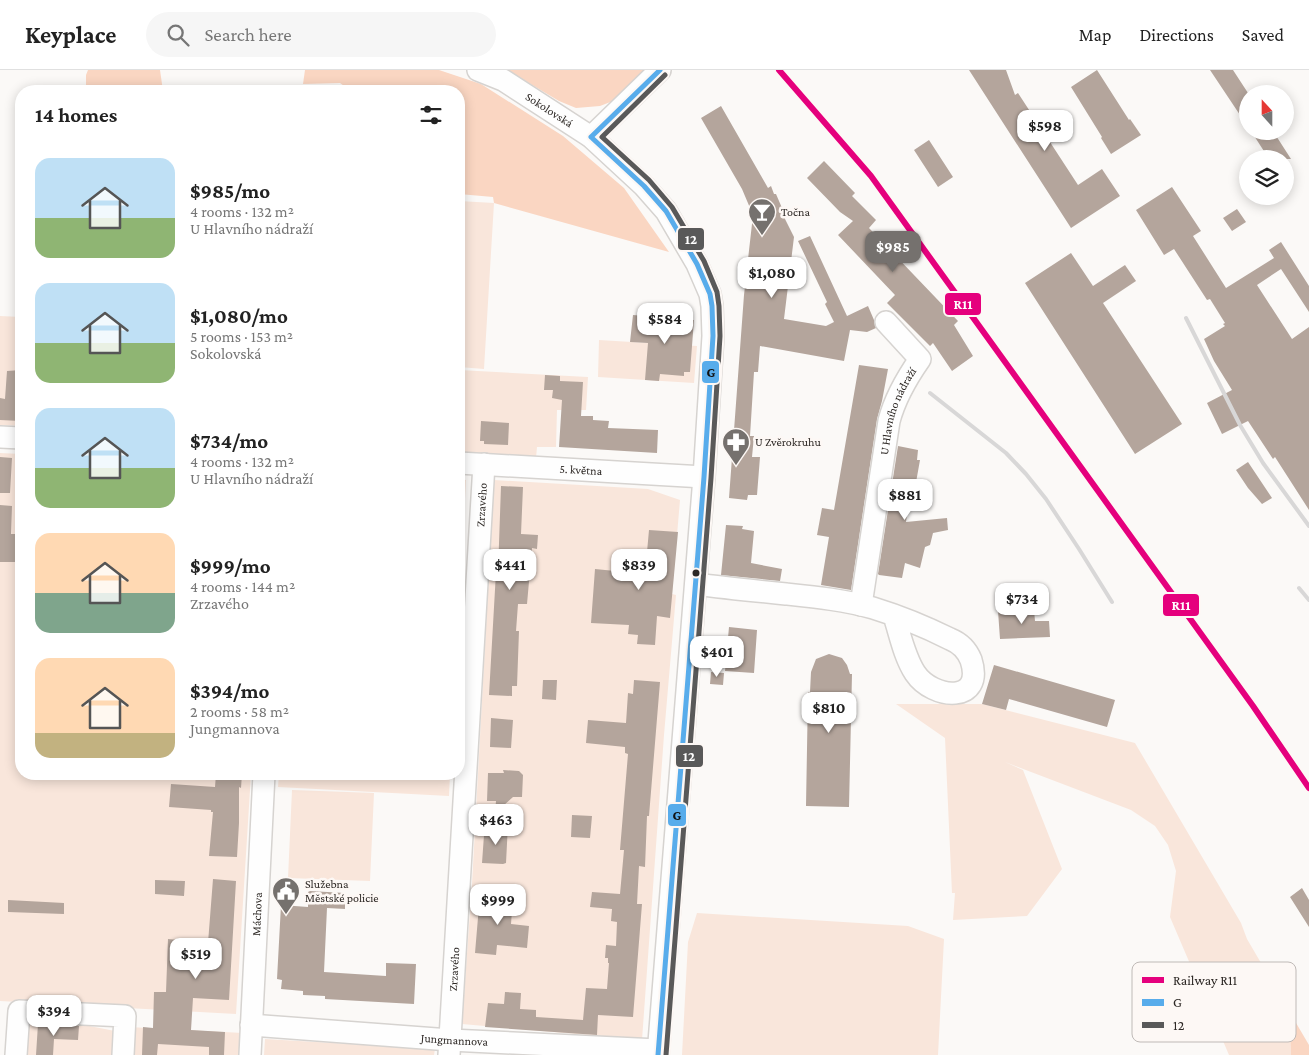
<!DOCTYPE html>
<meta charset="utf-8">
<style>
:root{--surface:#fff;--page:#f6f6f6;--text:#222;--muted:#767676;--line:#e0e0e0;--accent:#75716e}
body{margin:0;font-family:"Crimson Pro",serif;background:var(--page);color:var(--text);height:100vh;display:flex;flex-direction:column;font-size:19px;white-space:nowrap}
*{box-sizing:border-box;margin:0}
p{font-size:16px;color:var(--muted)}
.icon{flex:none;width:28px;height:28px;fill:none;stroke:currentColor;stroke-width:2;stroke-linecap:round;stroke-linejoin:round}
.map{position:relative;flex:1;overflow:hidden}
.sheet{position:absolute;left:15px;top:15px;width:450px;height:695px;display:flex;flex-direction:column;background:var(--surface);border-radius:20px;box-shadow:0 2px 12px #0003}
.sheet>*{flex:none}
.needle{width:32px;rotate:339deg}
.controls{position:absolute;left:1239px;top:15px;display:grid;gap:10px}
.controls a{display:grid;place-items:center;width:55px;height:55px;border-radius:50%;background:var(--surface);box-shadow:0 2px 12px #0003;font-size:25px}
.price{position:absolute;translate:-50% -42px;padding:0 11px;border-radius:10px;background:#fff;color:#222;font-size:16px;line-height:32px;filter:drop-shadow(0 1px 2px #0008)}
.price::after{content:'';position:absolute;left:50%;top:30px;width:15px;height:11px;margin-left:-8px;background:inherit;clip-path:polygon(0 0,100% 0,50% 100%)}
.price.selected{background:var(--accent);color:#fff}
ul{padding:0;list-style:none}
li{display:flex;align-items:center;gap:15px;height:125px;padding:0 20px}
li span{display:grid;place-items:center;flex:none;width:140px;height:100px;border-radius:15px;color:#555}
li>.icon{margin-inline-start:auto}
span .icon{width:60px;height:60px;fill:#fffc;stroke-width:1}
li b{font-size:21px}
h2{display:flex;justify-content:space-between;align-items:center;height:60px;padding:0 20px;font-size:21px}
header{display:flex;align-items:center;gap:30px;box-sizing:border-box;height:70px;padding:0 25px;background:var(--surface);border-bottom:1px solid var(--line)}
header strong{font-size:24px}
nav{display:flex;gap:28px;margin-inline-start:auto;font-size:18px}
.search{width:350px;height:45px;background:var(--page);display:flex;align-items:center;gap:12px;box-sizing:border-box;padding:0 18px;border-radius:28px;color:var(--muted);font-size:19px}
.map>svg:first-child{display:block}
</style>
<header>
<strong>Keyplace</strong>
<div class="search"><svg class="icon" aria-label="search" viewBox="0 0 24 24"><circle cx="10" cy="10" r="6"/><path d="M15 15l6 6"/></svg>Search here</div>
<nav><a>Map</a><a>Directions</a><a>Saved</a></nav>
</header>
<div class="map">
<svg width="1309" height="985" viewBox="0 0 1309 985">
<rect width="100%" height="100%" fill="#fbf9f7"/>
<path fill="#f9e6db" d="M459,131L494,133L484,299L459,297Z
M0,246L21,247V356L0,355Z
M599,270L697,276L694,313L598,307Z
M459,300L588,307L586,340H557L556,377H537L536,388L459,383Z
M0,383L21,384V704H251L236,944L0,931Z
M459,409L466,410L459,543Z
M494,410L648,419L680,430L672,524L676,525L664,665L642,970L462,954L472,814Z
M896,634H982L1135,673L1241,853L1247,869L1289,941L1291,985H1229L1170,847L1176,801L1168,775L1155,756L1131,740L1005,692L1023,700L1062,799L1027,846L953,850L955,823H952L945,668Z
M279,704H450L449,726L278,717Z
M292,720L374,723L370,811L288,808Z
M697,843L908,856L944,869L938,985H682L688,872Z
M23,951L79,954L115,961L114,985H21Z
M129,957L243,963L242,985H128Z
M265,969L435,979L434,985H264Z"/>
<path fill="#fad6c2" d="M88,0H160L163,21H86V5Z
M305,0H439L481,14L563,66L624,118L669,182L494,133L493,127L459,124V21H351L340,13L303,14Z
M507,0H644L613,31L600,36L576,38L559,31Z
M1289,941L1309,975V985H1291Z"/>
<path fill="#b4a59c" d="M969,0H1006L1015,25L1018,23L1078,115L1102,99L1120,126L1071,158Z
M1097,0L1129,50L1130,49L1141,65L1111,84L1101,68L1102,67L1071,17Z
M1210,0H1233L1248,23V57Z
M721,36L768,118L771,116L774,124H776L785,145V149L794,167L784,249L826,256L834,252L825,234L827,232L798,171L810,166L847,246L868,236L874,250L876,258L867,262L850,260L844,291L760,276L758,302H754L750,366H754L752,387H760L757,425H748L747,430L729,428L744,225L753,145L742,119L701,48Z
M1251,61H1273L1291,89H1269Z
M929,70L953,107L938,117L914,80Z
M824,91L855,123L852,126L876,150L869,158L958,251L954,255L973,286L952,301L933,273L930,276L887,233L895,225L838,165L853,151L840,142L807,108Z
M1172,117L1201,161L1193,166L1226,218L1274,188L1269,180L1281,172L1309,216V242L1281,199L1257,215L1292,269L1309,257V440L1275,387L1273,389L1248,351L1222,364L1207,333L1232,320L1214,291L1204,269L1225,256L1223,254L1225,253L1210,229L1207,230L1174,179L1164,185L1136,140Z
M1237,139L1246,152L1232,161L1223,148Z
M1071,183L1093,216L1125,195L1136,211L1103,233L1182,354L1135,384L1025,213Z
M633,245L694,250L690,302H684V306L660,304L659,311L645,310L648,273L630,272Z
M859,295L888,299L882,331L877,349L851,520L821,515L829,467L817,465L822,438L834,440Z
M21,300V351L0,350V328L5,329L7,301Z
M545,305L560,306V311L583,312L581,346H593V350L609,351L608,358L658,360L657,383L559,377L562,330L552,328L553,320H544Z
M481,351L509,353L508,375L484,374V371H480Z
M898,376L918,380L917,390H920L915,418H911L906,452L947,448L948,460L933,463L930,475L925,477L920,498L905,493L902,508L879,505L878,504Z
M0,387L12,388L10,423H0Z
M1248,392L1272,428L1262,434L1248,418L1236,400Z
M501,416L523,417L521,464L538,465L537,479L532,478L527,534H518L516,561H519L517,616H512V626L489,625L496,502H498Z
M0,435L12,436L11,464H18L17,492H0Z
M726,455L743,456L742,459L754,461L751,493L782,499L780,511L721,505Z
M649,460L678,462L670,548L657,546L655,575L637,574L638,565L628,564L629,555L591,553L595,499L645,504Z
M1034,540L1035,551H1049L1050,567L1000,569L998,541Z
M729,557L757,560L754,603L725,601Z
M829,584L842,588L847,595L850,604H852L849,737L806,736L808,622H810L811,602L816,589Z
M994,595L1115,630L1107,657L1009,629L1006,640L982,634Z
M711,602L724,603L723,615L710,614Z
M543,610H557L556,630L542,629Z
M634,610L660,612L649,746H647L645,797L639,796L637,834H642L633,947L598,945L597,965L485,957L488,933L504,934L505,922L521,923L520,939L536,940V947L583,950L586,918L607,919L609,893H608V888H605L606,875L616,876L617,852L611,851L612,839L590,837L592,822L620,824L624,780H620L628,684L625,683V677L586,673L588,650L626,653L628,623L633,624Z
M491,648L513,650L511,678L490,677Z
M503,700L519,701L523,705L522,727H513L495,743L496,731H487L488,703H504Z
M216,704H242L241,718L239,717V753L237,787L209,786L213,742H211V740L169,737L171,714L215,717Z
M572,745L592,746L590,768L571,767Z
M494,753L508,754L506,793L503,794L482,793L484,765H494Z
M213,809L236,811L229,930L193,928L191,960L225,962L224,985H209V977L158,974L157,985H142L143,957L153,958L154,922H166L168,869L208,873Z
M155,810L185,811L184,826L155,824Z
M1302,818L1309,830V857L1290,827Z
M310,821L345,823V839L327,838L324,902L386,906V893L416,894L414,934L325,929V926L303,925V921L281,919L282,910L277,909L281,835L308,837V822Z
M480,824L513,827L511,854L529,856L527,878L497,875L496,885L475,883Z
M8,830L64,833V844L8,842Z
M38,954L79,956L78,970L54,969L53,985H36Z"/>
<g fill="none" stroke-linecap="round" stroke-linejoin="round">
<g stroke="#d6d3d0" stroke-width="24">
<g id="minor">
<path id="s1" d="M478,0L503,10L591,67L644,116L666,141L697,194L710,224L712,236L713,266L704,407L658,985"/>
<path d="M591,67L660,0"/>
<path d="M0,367L21,368"/>
<path id="s2" d="M459,393L704,407"/>
<path d="M696,514C726,518 756,521 786,524C815,527 845,530 873,538C899,546 926,557 950,569C960,573 967,580 971,590C985,634 933,630 915,603C904,586 900,564 894,546"/>
<path id="s3" d="M861,535L889,351C895,328 906,309 920,289L886,252"/>
<path id="s4" d="M251,955L450,970L658,980"/>
<path d="M16,985L19,941L125,946L123,985"/>
<path id="s5" d="M250,985L264,704"/>
<path id="s6" d="M449,985L484,394"/>
</g>
</g>
<use href="#minor" stroke="#fefefe" stroke-width="21"/>
<path stroke="#d8d7d7" stroke-width="4" d="M1186,248L1240,355L1263,393L1309,456
M930,323L1006,383L1026,404L1046,429L1079,479L1112,532
M1299,518L1309,530"/>
<g stroke="#fdf8f5" stroke-width="9">
<path id="bus-1" d="M591,67L644,116L666,141L697,194L710,224L712,236L713,266L704,407L658,985
M591,67L660,0"/>
</g>
<g stroke="#fdf8f5" stroke-width="9">
<path id="bus-2" d="M665,5L602,67L649,110L672,137L704,191L717,222L719,236L720,266L711,408L666,985"/>
</g>
<use href="#bus-1" stroke="#58aceb" stroke-width="5"/>
<use href="#bus-2" stroke="#595959" stroke-width="5"/>
<g stroke="#fdf8f5" stroke-width="10">
<path id="rail-1" d="M779,0L871,106L1253,636L1309,718"/>
</g>
<use href="#rail-1" stroke="#e5007d" stroke-width="6"/>
</g>
<defs>
<g id="bar-pin" transform="scale(1.4375)"><path d="M0 17L-7.5 6A9.5 9.5 0 1 1 7.5 6Z" fill="#75716e" stroke="#fdf8f5"/><path d="M-6-5H6L.8 .8V4.5H3.5V6h-7V4.5H-.8V.8Z" fill="#fff"/></g>
<g id="pharmacy-pin" transform="scale(1.4375)"><path d="M0 17L-7.5 6A9.5 9.5 0 1 1 7.5 6Z" fill="#75716e" stroke="#fdf8f5"/><path d="M-2-6h4v4h4v4h-4v4h-4v-4h-4v-4h4Z" fill="#fff"/></g>
<g id="civic-pin" transform="scale(1.4375)"><path d="M0 17L-7.5 6A9.5 9.5 0 1 1 7.5 6Z" fill="#75716e" stroke="#fdf8f5"/><path d="M-.6-6.5H3V-4.5H.6V-3L4-1V1h2V6H-6V1h2V-1L-.6-3ZM-1.2 2.5V6h2.4V2.5Z" fill="#fff"/></g>
</defs>
<g fill-rule="evenodd">
<use href="#bar-pin" x="762" y="142"/>
<use href="#pharmacy-pin" x="736" y="372"/>
<use href="#civic-pin" x="286" y="821"/>
</g>
<circle fill="#2d2825" stroke="#fdf8f5" stroke-width="2" cx="696" cy="503" r="4.5"/>
<g text-anchor="middle" dominant-baseline="central" stroke-width="5" stroke-linejoin="round" paint-order="stroke">
<g font-size="12" fill="#2d2825" stroke="#fdf8f5">
<text stroke="none"><textPath href="#s1" startOffset="82">Sokolovská</textPath></text>
<text stroke="none"><textPath href="#s3" startOffset="198">U Hlavního nádraží</textPath></text>
<text stroke="none"><textPath href="#s2" startOffset="122">5. května</textPath></text>
<text stroke="none"><textPath href="#s6" startOffset="551">Zrzavého</textPath></text>
<text stroke="none"><textPath href="#s5" startOffset="141">Máchova</textPath></text>
<text stroke="none"><textPath href="#s6" startOffset="86">Zrzavého</textPath></text>
<text stroke="none"><textPath href="#s4" startOffset="204">Jungmannova</textPath></text>
</g>
<g font-size="12" fill="#2d2825" stroke="#fdf8f5" text-anchor="start">
<text x="781" y="142">Točna</text>
<text x="755" y="372">U Zvěrokruhu</text>
<text x="305" y="814">Služebna<tspan x="305" dy="14">Městské policie</tspan></text>
</g>
</g>
<rect x="1132" y="892" width="164" height="80" rx="8" fill="#fdf8f5" stroke="#bfbab7" stroke-width="1"/>
<rect x="1142" y="907" width="22" height="6" fill="#e5007d"/>
<rect x="1142" y="929" width="22" height="7" fill="#58aceb"/>
<rect x="1142" y="952" width="22" height="6" fill="#595959"/>
<g font-size="14" fill="#2d2825">
<text x="1173" y="915">Railway R11</text>
<text x="1173" y="937">G</text>
<text x="1173" y="960">12</text>
</g>
<g stroke="#fdf8f5" stroke-width="2">
<rect x="677" y="157" width="28" height="24" rx="5" fill="#595959"/>
<rect x="944" y="222" width="38" height="24" rx="5" fill="#e5007d"/>
<rect x="701" y="290" width="19" height="24" rx="5" fill="#58aceb"/>
<rect x="1162" y="523" width="38" height="24" rx="5" fill="#e5007d"/>
<rect x="675" y="674" width="29" height="24" rx="5" fill="#595959"/>
<rect x="667" y="733" width="20" height="24" rx="5" fill="#58aceb"/>
</g>
<g font-size="14" text-anchor="middle" font-weight="bold" fill="#fff">
<text x="691" y="174">12</text>
<text x="963" y="239">R11</text>
<text x="1181" y="540">R11</text>
<text x="689" y="691">12</text>
</g>
<g font-size="14" text-anchor="middle" font-weight="bold" fill="#111">
<text x="711" y="307">G</text>
<text x="677" y="750">G</text>
</g>
</svg>
<div class="controls">
<a><svg class="needle" viewBox="-14 -14 28 28"><path d="M0-13l5 13h-10z" fill="#e53935"/><path d="M0 13l5-13h-10z" fill="#767676"/></svg></a>
<a><svg class="icon" aria-label="layers" viewBox="0 0 24 24"><path d="M12 4l9 5-9 5-9-5zM3 14l9 5 9-5"/></svg></a>
</div>
<b class="price" style="left:1045px;top:82px">$598</b>
<b class="price selected" style="left:893px;top:203px">$985</b>
<b class="price" style="left:772px;top:229px">$1,080</b>
<b class="price" style="left:665px;top:275px">$584</b>
<b class="price" style="left:905px;top:451px">$881</b>
<b class="price" style="left:510px;top:521px">$441</b>
<b class="price" style="left:639px;top:521px">$839</b>
<b class="price" style="left:1022px;top:555px">$734</b>
<b class="price" style="left:717px;top:608px">$401</b>
<b class="price" style="left:829px;top:664px">$810</b>
<b class="price" style="left:496px;top:776px">$463</b>
<b class="price" style="left:498px;top:856px">$999</b>
<b class="price" style="left:196px;top:910px">$519</b>
<b class="price" style="left:54px;top:967px">$394</b>
<section class="sheet">
<h2>14 homes<svg class="icon" aria-label="filters" viewBox="0 0 24 24"><path d="M4 7h16M4 17h16"/><circle cx="9" cy="7" r="2"/><circle cx="15" cy="17" r="2"/></svg></h2>
<ul>
<li><span style="background:linear-gradient(#bfe0f5 60%,#8fb573 0)"><svg class="icon" aria-label="home" viewBox="0 0 24 24"><path d="M3 11l9-7 9 7M6 9v11h12V9"/></svg></span><div><b>$985/mo</b><p>4 rooms · 132 m²</p><p>U Hlavního nádraží</p></div></li>
<li><span style="background:linear-gradient(#bfe0f5 60%,#8fb573 0)"><svg class="icon" aria-label="home" viewBox="0 0 24 24"><path d="M3 11l9-7 9 7M6 9v11h12V9"/></svg></span><div><b>$1,080/mo</b><p>5 rooms · 153 m²</p><p>Sokolovská</p></div></li>
<li><span style="background:linear-gradient(#bfe0f5 60%,#8fb573 0)"><svg class="icon" aria-label="home" viewBox="0 0 24 24"><path d="M3 11l9-7 9 7M6 9v11h12V9"/></svg></span><div><b>$734/mo</b><p>4 rooms · 132 m²</p><p>U Hlavního nádraží</p></div></li>
<li><span style="background:linear-gradient(#ffd9b3 60%,#7fa58c 0)"><svg class="icon" aria-label="home" viewBox="0 0 24 24"><path d="M3 11l9-7 9 7M6 9v11h12V9"/></svg></span><div><b>$999/mo</b><p>4 rooms · 144 m²</p><p>Zrzavého</p></div></li>
<li><span style="background:linear-gradient(#ffd9b3 75%,#c2b280 0)"><svg class="icon" aria-label="home" viewBox="0 0 24 24"><path d="M3 11l9-7 9 7M6 9v11h12V9"/></svg></span><div><b>$394/mo</b><p>2 rooms · 58 m²</p><p>Jungmannova</p></div></li>
</ul>
</section>
</div>
